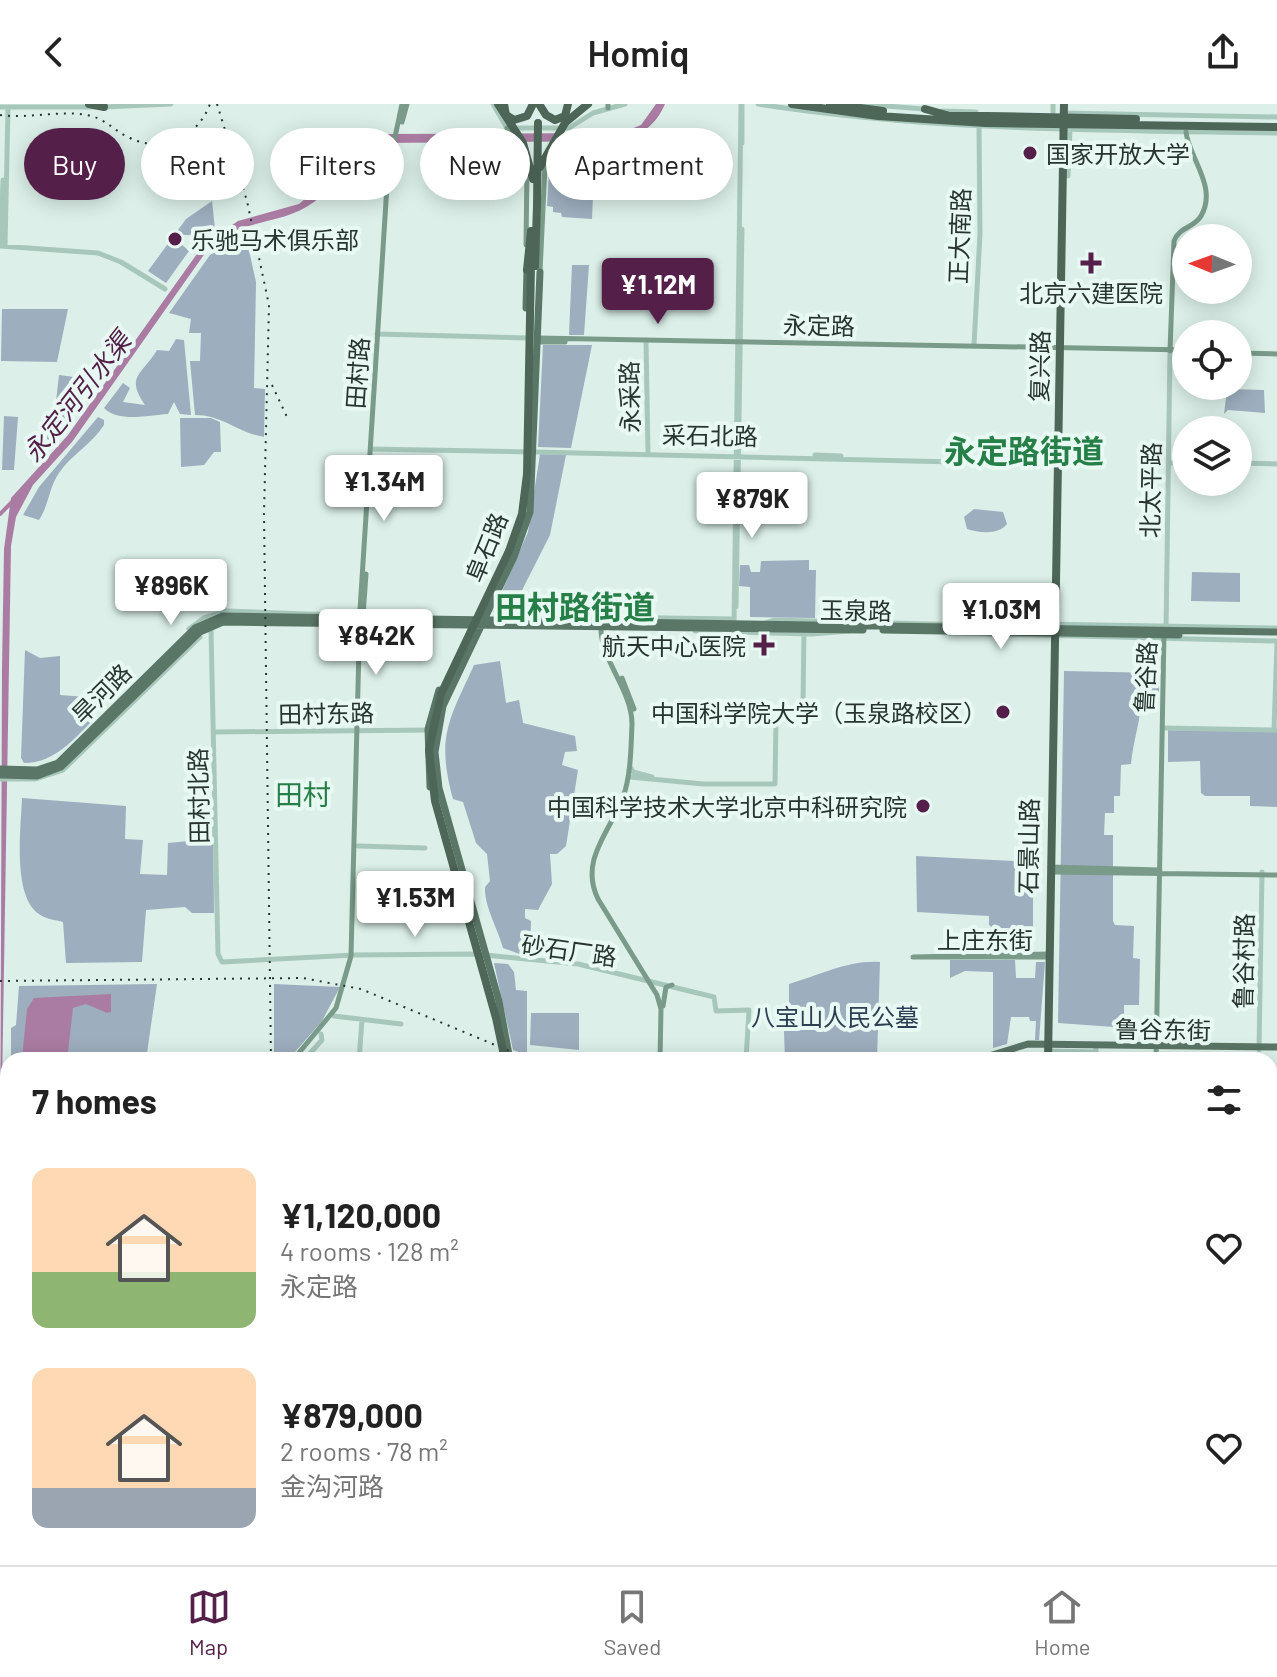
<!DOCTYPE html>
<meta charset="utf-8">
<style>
:root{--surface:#fff;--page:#f6f6f6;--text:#222;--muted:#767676;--line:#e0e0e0;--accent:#542049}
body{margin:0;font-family:Barlow,"Noto Sans SC",sans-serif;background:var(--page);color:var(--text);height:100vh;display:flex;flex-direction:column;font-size:30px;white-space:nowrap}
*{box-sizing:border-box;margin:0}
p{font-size:26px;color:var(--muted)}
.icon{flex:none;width:44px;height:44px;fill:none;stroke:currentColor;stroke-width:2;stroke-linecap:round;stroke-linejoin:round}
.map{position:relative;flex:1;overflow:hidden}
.drawer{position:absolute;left:0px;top:948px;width:1278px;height:514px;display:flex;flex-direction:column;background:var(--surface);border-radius:24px 24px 0 0;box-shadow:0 4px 20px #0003}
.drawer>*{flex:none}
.guide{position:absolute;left:24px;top:24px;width:800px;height:72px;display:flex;gap:16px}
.needle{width:52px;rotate:271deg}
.controls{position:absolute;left:1172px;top:120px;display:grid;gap:16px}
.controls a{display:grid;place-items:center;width:80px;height:80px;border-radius:50%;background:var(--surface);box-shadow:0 4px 20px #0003;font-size:40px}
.price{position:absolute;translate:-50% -68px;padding:0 18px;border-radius:8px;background:#fff;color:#222;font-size:26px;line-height:52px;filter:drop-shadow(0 2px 4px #0008)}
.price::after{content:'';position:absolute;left:50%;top:48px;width:24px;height:18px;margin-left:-12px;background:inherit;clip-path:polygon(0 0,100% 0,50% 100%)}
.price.current{background:var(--accent);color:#fff}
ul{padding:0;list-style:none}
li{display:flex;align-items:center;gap:24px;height:200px;padding:0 32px}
li span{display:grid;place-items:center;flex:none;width:224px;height:160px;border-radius:16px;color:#555}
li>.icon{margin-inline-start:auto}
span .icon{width:96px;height:96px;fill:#fffc;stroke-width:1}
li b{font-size:34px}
h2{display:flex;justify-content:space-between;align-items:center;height:96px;padding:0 32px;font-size:34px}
.pill{padding:0 28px;border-radius:36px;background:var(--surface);box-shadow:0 4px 20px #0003;font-size:28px;line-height:72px}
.pill.current{background:var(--accent);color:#fff}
header{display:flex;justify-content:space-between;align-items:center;height:104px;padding:0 32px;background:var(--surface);font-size:36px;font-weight:600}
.tab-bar{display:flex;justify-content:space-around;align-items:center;height:112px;border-top:2px solid var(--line);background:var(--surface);font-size:22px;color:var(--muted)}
.tab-bar a{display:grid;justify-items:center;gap:4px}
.tab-bar .current{color:var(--accent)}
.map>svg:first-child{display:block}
</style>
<header><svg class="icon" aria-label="back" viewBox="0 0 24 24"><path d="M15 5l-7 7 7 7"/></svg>Homiq<svg class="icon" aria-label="share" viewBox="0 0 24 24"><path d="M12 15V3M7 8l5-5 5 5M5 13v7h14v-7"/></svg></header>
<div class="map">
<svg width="1277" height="1461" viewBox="0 0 1277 1461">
<rect width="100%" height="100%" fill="#dcf0e9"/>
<path fill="#9daebe" d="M569,67L585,80L588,91H593L592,115L562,113L561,109L553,108V103L547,102L549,68Z
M212,97L215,125L198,140L196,131H181V140L189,147L166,179L148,167L186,115Z
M229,135L233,146L248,142L256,178L254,284L265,285L264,333C239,329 222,311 195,311L190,257H200L201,229H189L191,215L169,209L210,151Z
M572,161H589L584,231H569Z
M2,205H68L57,258L1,257Z
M176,235L184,236L191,311L180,310L174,298L168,310C149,311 119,319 104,304L123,279L130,284L123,298L145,301C125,272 142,271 157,246L169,247Z
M543,241H592L571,344L538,343Z
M59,271L96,276L52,337L47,335L50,316L54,315Z
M1227,285L1264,286L1265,309L1228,306L1224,310Z
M4,312L18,313L14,366H2Z
M98,313L104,316V321C92,340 71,351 59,369C49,383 49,401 39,416L23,411L39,383Z
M180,314H211L220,318L221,348H214L204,361L181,363Z
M540,350L566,351L550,431L511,508H493L528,428Z
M974,405L1003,408L1007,420C999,431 979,429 967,425L964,413Z
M809,456V466H816L815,514L750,513V483L739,482L740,461H749L751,468H760L761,457Z
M1192,468L1240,469V498L1191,497Z
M25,546L40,554L60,552V591L86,593L93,598L94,615C74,635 55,659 24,659L21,654Z
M500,557L506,599L519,596L523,619L575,632L577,647L565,648L562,661L578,666L566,742L557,750H550L552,780L538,806L525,805V814L531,817L530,854L503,844C498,825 484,802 485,783L490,777L487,750L476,739L463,698L453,695C436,633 449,616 474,561Z
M1064,567L1159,569V595L1141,594C1141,617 1133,637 1131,660L1121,661L1120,692H1114V709H1105L1104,731H1113V817L1115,821L1134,822L1133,854L1140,855L1139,901H1124V918H1116L1114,923L1058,919Z
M1168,626L1277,628V703L1250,702V692H1205L1201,689L1200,657L1168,658Z
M22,694L126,702L125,735L143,736L140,770L167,771L168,739L189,737L191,706L213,705L214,809H192L185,803L146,806L142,858L66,859L63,818C56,816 45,815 39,810C12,792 21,723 22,694Z
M916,752L1033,758V829L993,824L989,821V812L917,808Z
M950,856H1015L1016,874H1035L1036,858H1045L1039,936H1035L1036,917H1030L1029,913H1011L1007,940L993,944V868L965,867L950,874Z
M880,858L877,956H785L783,899L789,898V880C820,871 848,856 880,858Z
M494,859L508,860L514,868L516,886L527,887V951L513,946Z
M157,880L146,956H11V924L16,921L19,882Z
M274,880L340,883L322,917L288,956H274Z
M531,909H579V946L530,941Z
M543,1454H718L721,1461H548Z"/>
<path fill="#ab7ca3" d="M656,0H665C656,21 642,31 620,37L377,39C348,51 339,80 314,98C280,123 243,112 208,145L72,338L33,381L16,413L11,442L0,1105L2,564L4,445L11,394L68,331L204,140L238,117L299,100L321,81L348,48L367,35L387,30L621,29L641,21Z
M111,890V908L107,909L86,900L73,904L67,956L22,954L27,905L34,894Z"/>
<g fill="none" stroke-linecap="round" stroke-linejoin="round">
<path stroke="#ab7ca3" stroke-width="2" d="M682,1454L687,1461
M611,1456V1454"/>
<path stroke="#ab7ca3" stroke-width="4" d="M0,410L13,397"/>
<path stroke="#a8c7bb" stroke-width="5" d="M493,0L507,24H569L593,9L625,0
M758,0C931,27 1103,26 1277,29
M861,0L924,5
M0,3H94
M104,3L171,0
M942,7L976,8
M1062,9L1277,13
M1053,10V0
M742,39V0
M1068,72L1070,25
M0,142L98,149L121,158L165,185
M1,142L3,76
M5,142L8,3
M377,230L529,234
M646,236L648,349
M974,241L980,130L979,24
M371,345L530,348
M535,348L998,359L1000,352H1045L1048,357H1055
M815,351L841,352
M1169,359H1186
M1238,359L1277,360
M736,503L742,125
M519,515L529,512L733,515
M765,519L774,516L1045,523
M1042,520L1277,524
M734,523L741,0
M189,525L204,514L227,507L362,512
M211,525L218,850L222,858L354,851L475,850L578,860L714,893L716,907L749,906L746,956
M1166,526L1170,247
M695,527L812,530L849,527
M950,529L1277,537
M1163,624L1277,626
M1274,626L1277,539
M215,628L430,626
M631,664L633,668L652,673
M630,673L703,680H775L776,615L782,608L799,605L803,599L804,525
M0,675H35L63,666L200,533
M358,742L425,744
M334,912L401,920
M1259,946L1262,768
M1048,947L1096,948V944
M304,956L322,936L321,930
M359,956L362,916
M1270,1235H1277
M1270,1356L1277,1350
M1270,1374L1277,1383
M1270,1452L1277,1444
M1098,1454L1254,1458L1267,1454"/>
<path stroke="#7a9b8a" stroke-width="5" d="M608,4V0
M402,18L407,0
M507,24L522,46
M526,141L527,63
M540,168L545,61
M538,234L1186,246
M538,238H565
M1170,247L1174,137C1179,123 1194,124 1201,112C1218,83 1189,54 1186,28
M1238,249L1277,250
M363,512L366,470
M601,521C599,555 632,585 632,620C631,642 631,672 623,693C610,728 579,756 598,795L657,891L661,905L660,956
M622,574L634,605
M1050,763L1160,766
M1051,768L1277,771
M1049,853H913L1049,850
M663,902L666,883L672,881
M293,956L336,904L351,852L360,506L388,66L402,0
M1156,956L1164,529
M1270,1095H1277
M1270,1101H1277
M722,1454L725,1461
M934,1454V1461
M223,1461L224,1454
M449,1461L454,1454
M1148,1461V1454"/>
<path stroke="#5a7667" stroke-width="7" d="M526,204L527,166
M883,526L1179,531
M0,665L37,666L58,659L195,524L223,512L1277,528
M0,671L37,672L61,663L200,528L223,518L863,526
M430,683L428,625L439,586
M510,956L499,897L439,684L435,648L443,602L514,453L530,408L540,168
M976,956L1028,940L1277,943
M0,1117L8,1118
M11,1454V1461
M5,1461L7,1418"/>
<path stroke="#4d6658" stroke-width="8" d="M89,0L104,3
M504,0L506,11L514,16L527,12L533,0
M539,0L546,11L555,16L565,12L568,0
M792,0L878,12L986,19
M830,0L883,7
M925,5L950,12
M948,12H987
M566,18L588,0
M535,162L537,102
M527,166L531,127
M1048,956L1064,0
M495,1461L496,1454
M1040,1461V1454"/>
<path stroke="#405549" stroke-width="8" d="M5,1423L8,1412
M21,1454L28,1461
M511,1454L515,1461
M521,1454L526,1461
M459,1460L466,1454
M490,1461L491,1454"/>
<path stroke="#28352e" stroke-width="2" stroke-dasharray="2 6" stroke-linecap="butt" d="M217,0L247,97L269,201L264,410L271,956
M0,11C29,15 58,6 87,11C105,14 114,27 130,34C163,50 198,33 210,0
M272,281L287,313
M0,877L303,874L361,885L531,956
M292,1454V1461
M738,1454L743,1461"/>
<path stroke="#4d6658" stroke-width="8" d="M498,0L523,39L533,75
M987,12L1136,15
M986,19L1277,23
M540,63L565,19
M537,102L538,19
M505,956L496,914L435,697L429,646L441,590L509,447L522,410L527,370L531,161"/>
</g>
<g fill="#542049" stroke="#e8f8f3" stroke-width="3">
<circle cx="1030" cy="49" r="8"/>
<circle cx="175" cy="135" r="8"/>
<path d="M1087 147h8v8h8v8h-8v8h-8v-8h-8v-8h8z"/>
<path d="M760 529h8v8h8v8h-8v8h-8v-8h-8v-8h8z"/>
<circle cx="1003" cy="608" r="8"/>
<circle cx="923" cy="702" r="8"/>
</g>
<g text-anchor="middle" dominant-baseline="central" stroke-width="8" stroke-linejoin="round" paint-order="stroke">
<g font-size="24" fill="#28352e" stroke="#e8f8f3" text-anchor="end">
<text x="1046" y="49" text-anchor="start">国家开放大学</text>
<text x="191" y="135" text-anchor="start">乐驰马术俱乐部</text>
<text x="1091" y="188" text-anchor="middle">北京六建医院</text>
<text x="746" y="541">航天中心医院</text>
<text x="987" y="608">中国科学院大学（玉泉路校区）</text>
<text x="907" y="702">中国科学技术大学北京中科研究院</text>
</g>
<g font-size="24" fill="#28352e" stroke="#e8f8f3">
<text transform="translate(959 132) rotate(-88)">正大南路</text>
<text transform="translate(819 221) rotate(1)">永定路</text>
<text transform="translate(1039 262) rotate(-89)">复兴路</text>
<text transform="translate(357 269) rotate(-86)">田村路</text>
<text transform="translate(629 293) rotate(-91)">永采路</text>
<text transform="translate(710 331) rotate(1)">采石北路</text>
<text transform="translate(1150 386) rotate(-89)">北太平路</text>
<text transform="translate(486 443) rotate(-68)">阜石路</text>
<text transform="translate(856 506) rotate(1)">玉泉路</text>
<text transform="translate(1145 573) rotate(-87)">鲁谷路</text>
<text transform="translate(101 589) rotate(-45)">旱河路</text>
<text transform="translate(326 609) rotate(-1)">田村东路</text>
<text transform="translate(198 692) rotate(-91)">田村北路</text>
<text transform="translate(1028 742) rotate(-89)">石景山路</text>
<text x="985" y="835">上庄东街</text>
<text transform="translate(569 846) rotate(8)">砂石厂路</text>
<text transform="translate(1243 857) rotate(-89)">鲁谷村路</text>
<text transform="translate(1163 925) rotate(1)">鲁谷东街</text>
</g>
<g font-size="24" fill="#2d3f52" stroke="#e8f8f3">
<text x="835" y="912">八宝山人民公墓</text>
</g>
<g font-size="26" font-style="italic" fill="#542049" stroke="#e8f8f3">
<text transform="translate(76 292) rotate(-52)">永定河引水渠</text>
</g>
<g font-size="28" fill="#267f47" stroke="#e8f8f3">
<text x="303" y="690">田村</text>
</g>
<g font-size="32" font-weight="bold" fill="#267f47" stroke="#e8f8f3">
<text x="1024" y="346">永定路街道</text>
<text x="575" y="502">田村路街道</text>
</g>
</g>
</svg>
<div class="controls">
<a><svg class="needle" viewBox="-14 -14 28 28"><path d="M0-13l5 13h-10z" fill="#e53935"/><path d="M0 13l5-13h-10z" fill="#767676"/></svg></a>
<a><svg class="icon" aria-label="locate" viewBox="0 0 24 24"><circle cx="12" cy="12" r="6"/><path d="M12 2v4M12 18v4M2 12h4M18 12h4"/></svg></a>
<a><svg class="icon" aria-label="layers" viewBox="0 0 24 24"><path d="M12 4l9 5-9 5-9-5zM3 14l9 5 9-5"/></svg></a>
</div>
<b class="price current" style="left:658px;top:222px">¥1.12M</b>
<b class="price" style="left:384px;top:419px">¥1.34M</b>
<b class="price" style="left:752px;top:436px">¥879K</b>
<b class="price" style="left:171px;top:523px">¥896K</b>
<b class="price" style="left:1001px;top:547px">¥1.03M</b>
<b class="price" style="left:376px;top:573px">¥842K</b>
<b class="price" style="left:415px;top:835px">¥1.53M</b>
<div class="guide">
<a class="pill current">Buy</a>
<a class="pill">Rent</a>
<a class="pill">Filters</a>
<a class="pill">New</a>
<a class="pill">Apartment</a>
</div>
<section class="drawer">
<h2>7 homes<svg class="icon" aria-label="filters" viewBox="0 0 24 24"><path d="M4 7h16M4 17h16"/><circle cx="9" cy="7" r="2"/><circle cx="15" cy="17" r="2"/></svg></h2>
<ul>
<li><span style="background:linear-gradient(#ffd9b3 65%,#8fb573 0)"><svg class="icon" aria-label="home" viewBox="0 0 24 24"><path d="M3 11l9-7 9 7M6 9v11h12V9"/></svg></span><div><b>¥1,120,000</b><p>4 rooms · 128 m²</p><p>永定路</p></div><svg class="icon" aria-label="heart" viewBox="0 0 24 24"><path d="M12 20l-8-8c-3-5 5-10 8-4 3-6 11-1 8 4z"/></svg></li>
<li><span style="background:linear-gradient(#ffd9b3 75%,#9aa5b1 0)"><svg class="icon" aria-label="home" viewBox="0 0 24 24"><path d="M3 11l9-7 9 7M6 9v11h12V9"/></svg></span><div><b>¥879,000</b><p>2 rooms · 78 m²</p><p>金沟河路</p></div><svg class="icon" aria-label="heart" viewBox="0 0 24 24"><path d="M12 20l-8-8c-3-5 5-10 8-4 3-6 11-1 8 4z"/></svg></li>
</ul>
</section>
</div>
<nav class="tab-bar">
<a class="current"><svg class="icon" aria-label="map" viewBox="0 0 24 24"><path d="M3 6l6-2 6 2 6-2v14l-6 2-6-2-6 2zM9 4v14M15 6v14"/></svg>Map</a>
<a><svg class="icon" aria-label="saved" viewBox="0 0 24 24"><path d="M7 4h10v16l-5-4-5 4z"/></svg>Saved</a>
<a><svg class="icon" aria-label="home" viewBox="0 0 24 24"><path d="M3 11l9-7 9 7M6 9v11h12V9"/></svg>Home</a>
</nav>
